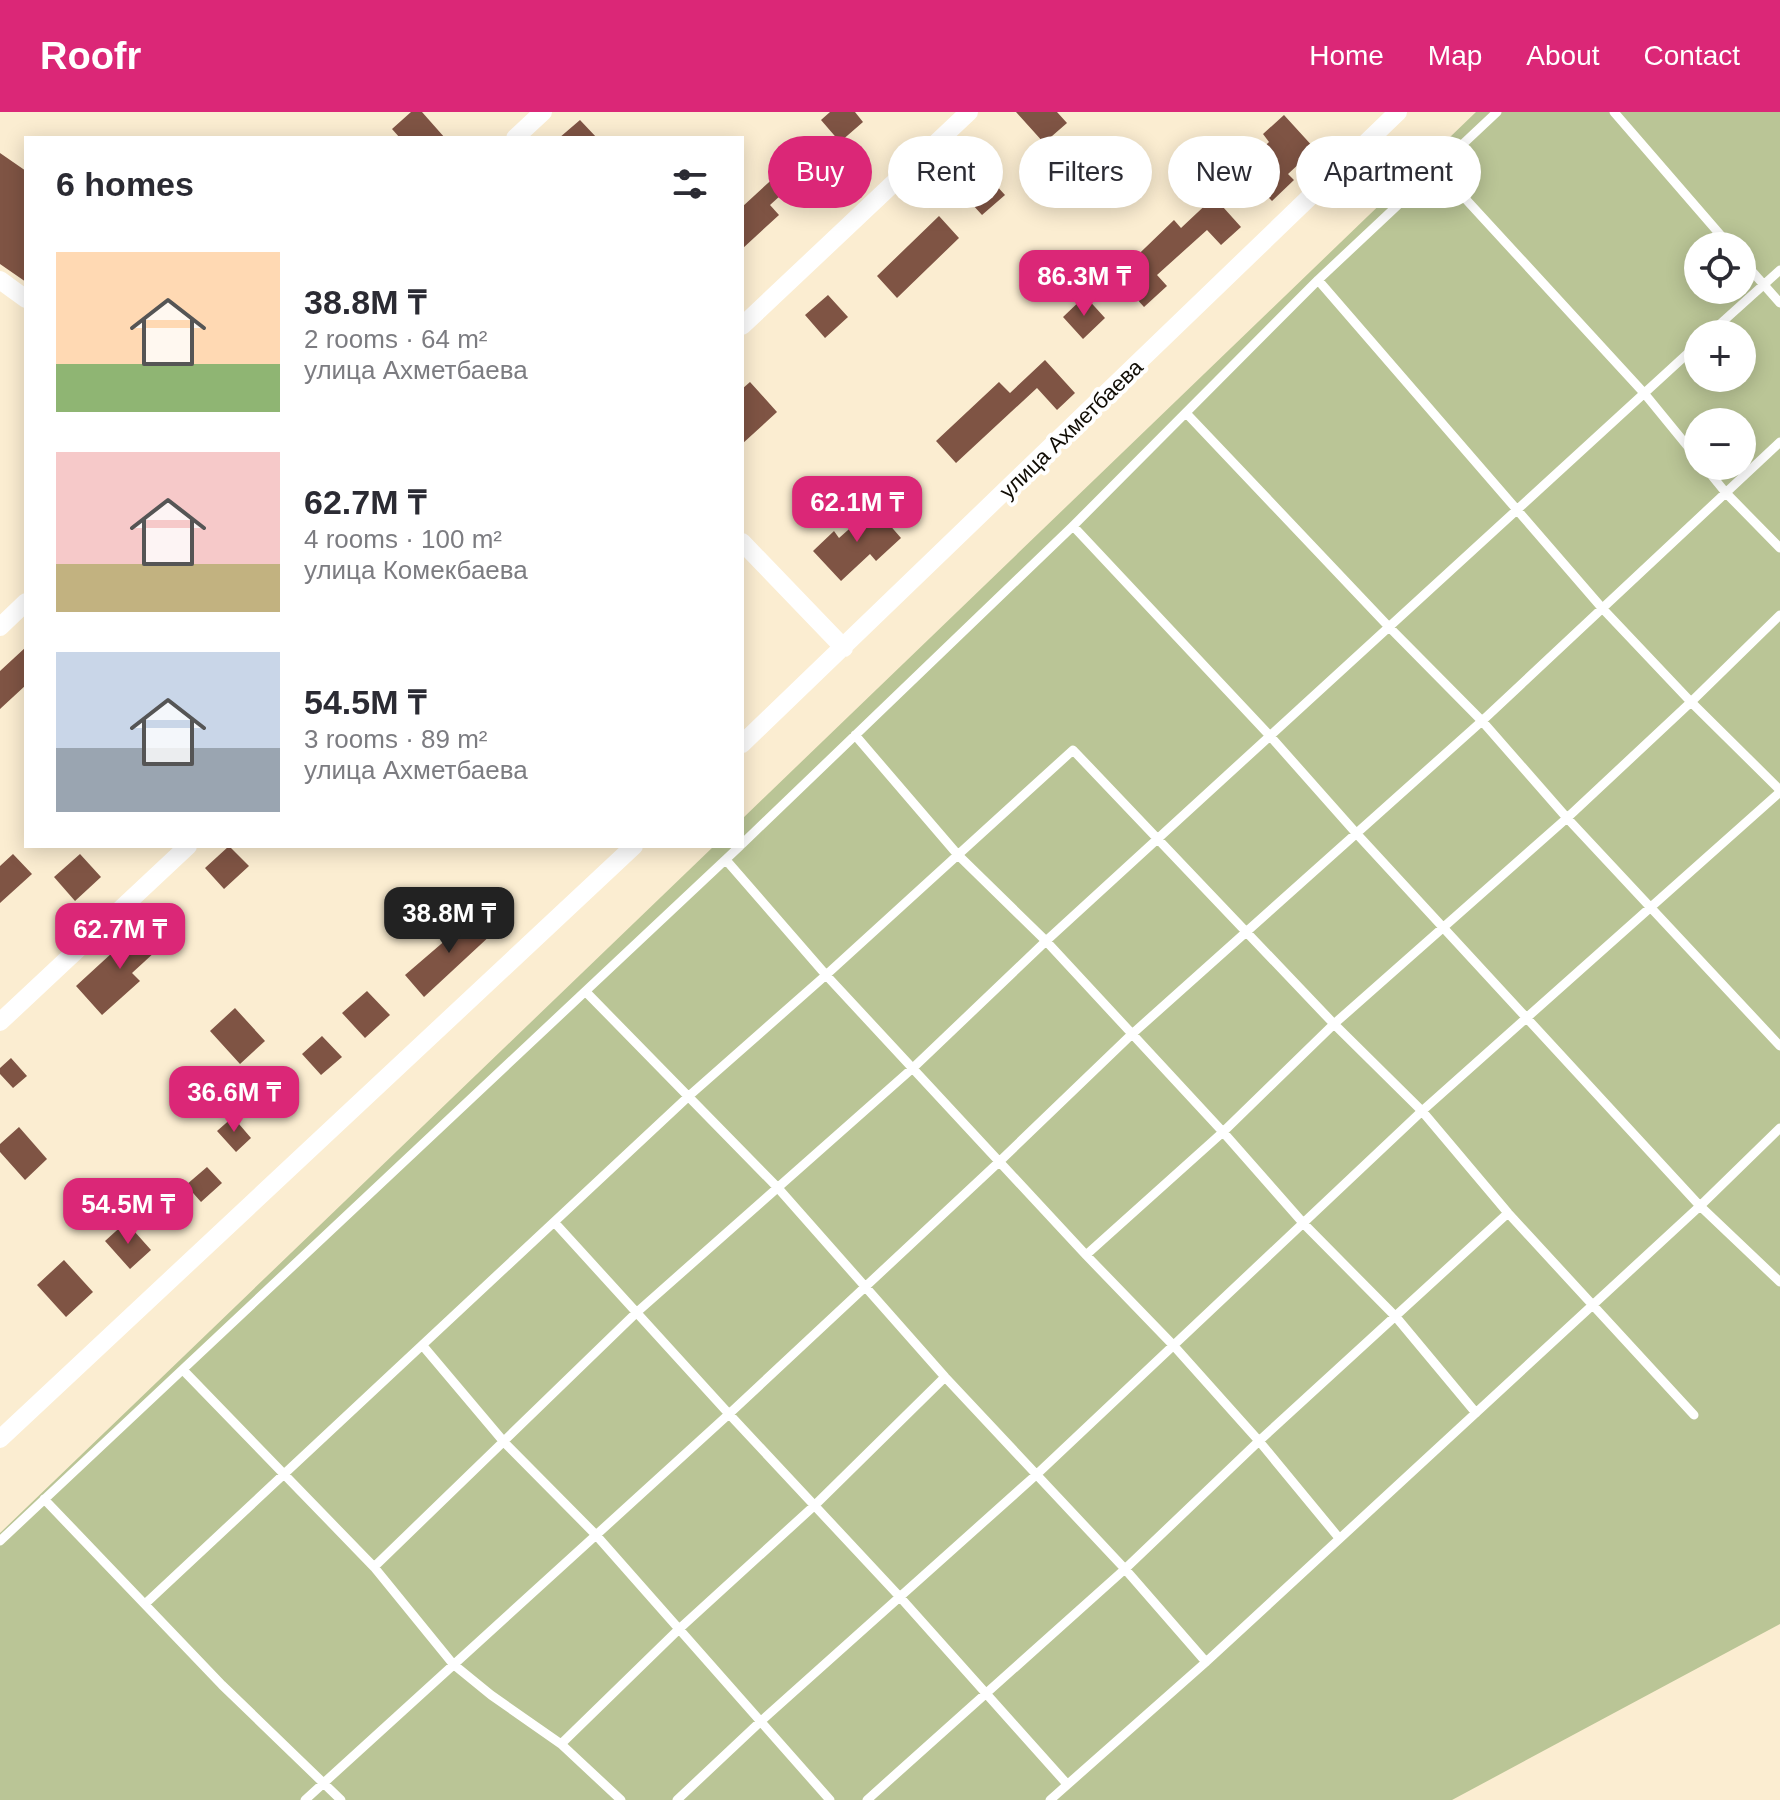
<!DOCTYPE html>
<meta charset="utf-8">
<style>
:root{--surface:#fff;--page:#f2f2f3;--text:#2b2b33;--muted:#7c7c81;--accent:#db2777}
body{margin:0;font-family:Arial,sans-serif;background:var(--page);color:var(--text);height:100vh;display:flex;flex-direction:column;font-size:30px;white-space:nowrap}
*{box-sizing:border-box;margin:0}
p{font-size:26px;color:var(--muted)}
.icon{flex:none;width:44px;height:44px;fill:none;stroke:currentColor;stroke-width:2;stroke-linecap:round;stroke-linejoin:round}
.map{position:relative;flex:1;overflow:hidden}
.side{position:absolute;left:24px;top:24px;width:720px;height:712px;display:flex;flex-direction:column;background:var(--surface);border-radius:0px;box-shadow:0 4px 20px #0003}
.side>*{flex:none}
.guide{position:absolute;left:768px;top:24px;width:760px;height:72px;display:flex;gap:16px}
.controls{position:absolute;left:1684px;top:120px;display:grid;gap:16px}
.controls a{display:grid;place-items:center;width:72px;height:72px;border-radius:50%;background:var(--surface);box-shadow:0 4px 20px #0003;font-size:40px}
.price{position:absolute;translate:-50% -68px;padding:0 18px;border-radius:16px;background:var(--accent);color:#fff;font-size:26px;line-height:52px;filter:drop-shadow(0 2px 4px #0008)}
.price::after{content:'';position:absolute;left:50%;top:48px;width:24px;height:18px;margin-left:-12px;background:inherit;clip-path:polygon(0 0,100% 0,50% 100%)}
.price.current{background:#222;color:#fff}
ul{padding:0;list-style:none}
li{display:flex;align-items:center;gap:24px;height:200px;padding:0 32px}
li span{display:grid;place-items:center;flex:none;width:224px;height:160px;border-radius:0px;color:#555}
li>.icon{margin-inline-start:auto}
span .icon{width:96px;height:96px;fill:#fffc;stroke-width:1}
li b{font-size:34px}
h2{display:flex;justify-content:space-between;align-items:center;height:96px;padding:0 32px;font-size:34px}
.tag{padding:0 28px;border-radius:36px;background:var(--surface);box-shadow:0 4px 20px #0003;font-size:28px;line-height:72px}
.tag.current{background:var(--accent);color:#fff}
header{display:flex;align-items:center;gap:48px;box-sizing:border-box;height:112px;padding:0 40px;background:var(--accent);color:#fff}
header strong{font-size:38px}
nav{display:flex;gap:44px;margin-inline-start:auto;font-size:28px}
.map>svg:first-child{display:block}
</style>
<header>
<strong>Roofr</strong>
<nav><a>Home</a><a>Map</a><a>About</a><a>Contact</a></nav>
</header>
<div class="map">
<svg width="1780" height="1688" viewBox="0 0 1780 1688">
<rect width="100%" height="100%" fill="#fbedd1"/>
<path fill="#bac596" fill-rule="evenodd" d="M1476,0H1780V1512L1452,1688H0V1421L714,734H742V707ZM1698,134H1742V178H1698ZM1698,222H1742V266H1698ZM1698,310H1742V354H1698Z"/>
<path fill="#7f5444" d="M411,0H422L445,26H400L392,17Z
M830,0H855L863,10L840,30L821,8Z
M1016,0H1057L1067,11L1044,31Z
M1284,3L1315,37L1288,62L1294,68L1272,89L1241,57L1269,30L1263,22Z
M580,8L597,26H559Z
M793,32L813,54L770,93L779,103L742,137V95L779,61L771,52Z
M0,41L26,59V170L0,152Z
M985,61L1005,83L982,103L962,81Z
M1214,85L1241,115L1221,133L1207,118L1157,163L1167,174L1144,195L1116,164L1174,108L1181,116Z
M939,104L959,126L897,186L877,164Z
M828,183L848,205L825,226L805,203Z
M1085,184L1105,206L1083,227L1063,205Z
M1045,248L1075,281L1057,298L1037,276L956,351L936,329L999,270L1010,281Z
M750,270L777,300L742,332V277Z
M874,395L901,426L876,449L870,442L841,469L813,439L834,419L839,426Z
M26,535V573L0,597V559Z
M229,734L249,754L224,777L205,756Z
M13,742L32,762L0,791V754Z
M80,742L101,765L75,789L54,765Z
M476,802L493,821L424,885L405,863Z
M154,812L168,828L132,861L140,869L102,903L76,874L113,840L117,845Z
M367,879L390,903L365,926L342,901Z
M235,896L265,929L240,952L210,919Z
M322,924L342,945L321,963L302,942Z
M11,946L27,964L13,976L0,962V956Z
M233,1005L251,1026L236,1040L217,1019Z
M19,1015L47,1047L25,1068L0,1040V1032Z
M207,1055L222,1071L201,1090L186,1073Z
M126,1110L151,1138L130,1157L105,1129Z
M64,1148L93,1180L66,1205L37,1173Z"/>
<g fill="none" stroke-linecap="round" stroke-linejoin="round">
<path stroke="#fff" stroke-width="9" d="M1614,0L1730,134
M1438,57L1644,281L1698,347
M1742,148L1780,191
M1318,168L1602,496L1691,590L1780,678
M1709,222L1780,158
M1186,301L1389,515L1482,609L1567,706L1780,934
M1704,354L1726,381L1780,436
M1073,414L1270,624L1356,721L1700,1094L1780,1170
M855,623L958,743L1046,829L1223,1020L1304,1112L1396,1205L1476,1301
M742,732L1073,414L1318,168L1497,0
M726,748L826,863L1086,1143L1174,1234L1259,1329L1339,1426
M587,881L778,1076L945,1265L1125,1457L1206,1550
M555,1111L729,1302L899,1484L1067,1672
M1086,1143L1223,1020L1334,912L1567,706L1691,590L1780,503
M423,1234L504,1330L596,1423L830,1688
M184,1259L374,1455L453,1552L491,1583L561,1632L621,1688
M44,1387L222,1573L341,1688
M0,1429L740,734
M374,1455L636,1201L914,955L1046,829L1698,232
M145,1492L690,983L826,863L1073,638L1334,912L1422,999L1508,1101L1694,1303
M561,1632L678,1518L815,1393L945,1265
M305,1688L729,1302L1000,1049L1131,923L1482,609L1780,330
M677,1688L760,1610L1036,1363L1422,999L1780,680
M867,1688L1125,1457L1259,1329L1508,1101
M1050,1688L1206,1550L1700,1094L1780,1016"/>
<path stroke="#fff" stroke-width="18" d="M515,26L543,0
M0,168L26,187
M742,214L969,0
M742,430L844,536
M0,515L26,490
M742,632L1398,0
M0,910L188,734
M0,1327L634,734"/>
</g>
<g text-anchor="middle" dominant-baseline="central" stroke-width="8" stroke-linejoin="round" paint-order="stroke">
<g font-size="22" fill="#100c04" stroke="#fff">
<text transform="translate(1071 317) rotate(-44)">улица Ахметбаева</text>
</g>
</g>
</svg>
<div class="controls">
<a><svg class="icon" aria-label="locate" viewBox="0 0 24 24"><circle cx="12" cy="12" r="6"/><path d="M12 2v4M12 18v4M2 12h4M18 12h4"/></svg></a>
<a>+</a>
<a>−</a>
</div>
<b class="price" style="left:1084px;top:206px">86.3M ₸</b>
<b class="price" style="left:857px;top:432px">62.1M ₸</b>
<b class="price current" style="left:449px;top:843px">38.8M ₸</b>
<b class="price" style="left:120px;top:859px">62.7M ₸</b>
<b class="price" style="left:234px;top:1022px">36.6M ₸</b>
<b class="price" style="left:128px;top:1134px">54.5M ₸</b>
<div class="guide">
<a class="tag current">Buy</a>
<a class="tag">Rent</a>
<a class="tag">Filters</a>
<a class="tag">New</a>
<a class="tag">Apartment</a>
</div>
<section class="side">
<h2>6 homes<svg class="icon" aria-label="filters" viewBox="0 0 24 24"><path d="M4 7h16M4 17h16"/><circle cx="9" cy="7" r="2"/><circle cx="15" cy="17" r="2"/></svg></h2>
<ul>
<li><span style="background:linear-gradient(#ffd9b3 70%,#8fb573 0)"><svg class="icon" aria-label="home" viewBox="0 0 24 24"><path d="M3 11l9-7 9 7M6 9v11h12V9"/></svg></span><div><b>38.8M ₸</b><p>2 rooms · 64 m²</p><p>улица Ахметбаева</p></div></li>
<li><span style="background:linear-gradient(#f6c9c9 70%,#c2b280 0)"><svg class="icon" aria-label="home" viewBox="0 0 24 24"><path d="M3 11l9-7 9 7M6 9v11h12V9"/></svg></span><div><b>62.7M ₸</b><p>4 rooms · 100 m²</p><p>улица Комекбаева</p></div></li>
<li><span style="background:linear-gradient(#c9d6e8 60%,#9aa5b1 0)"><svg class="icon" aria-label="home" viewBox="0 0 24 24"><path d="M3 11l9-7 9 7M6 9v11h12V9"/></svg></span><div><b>54.5M ₸</b><p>3 rooms · 89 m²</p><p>улица Ахметбаева</p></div></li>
</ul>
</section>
</div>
